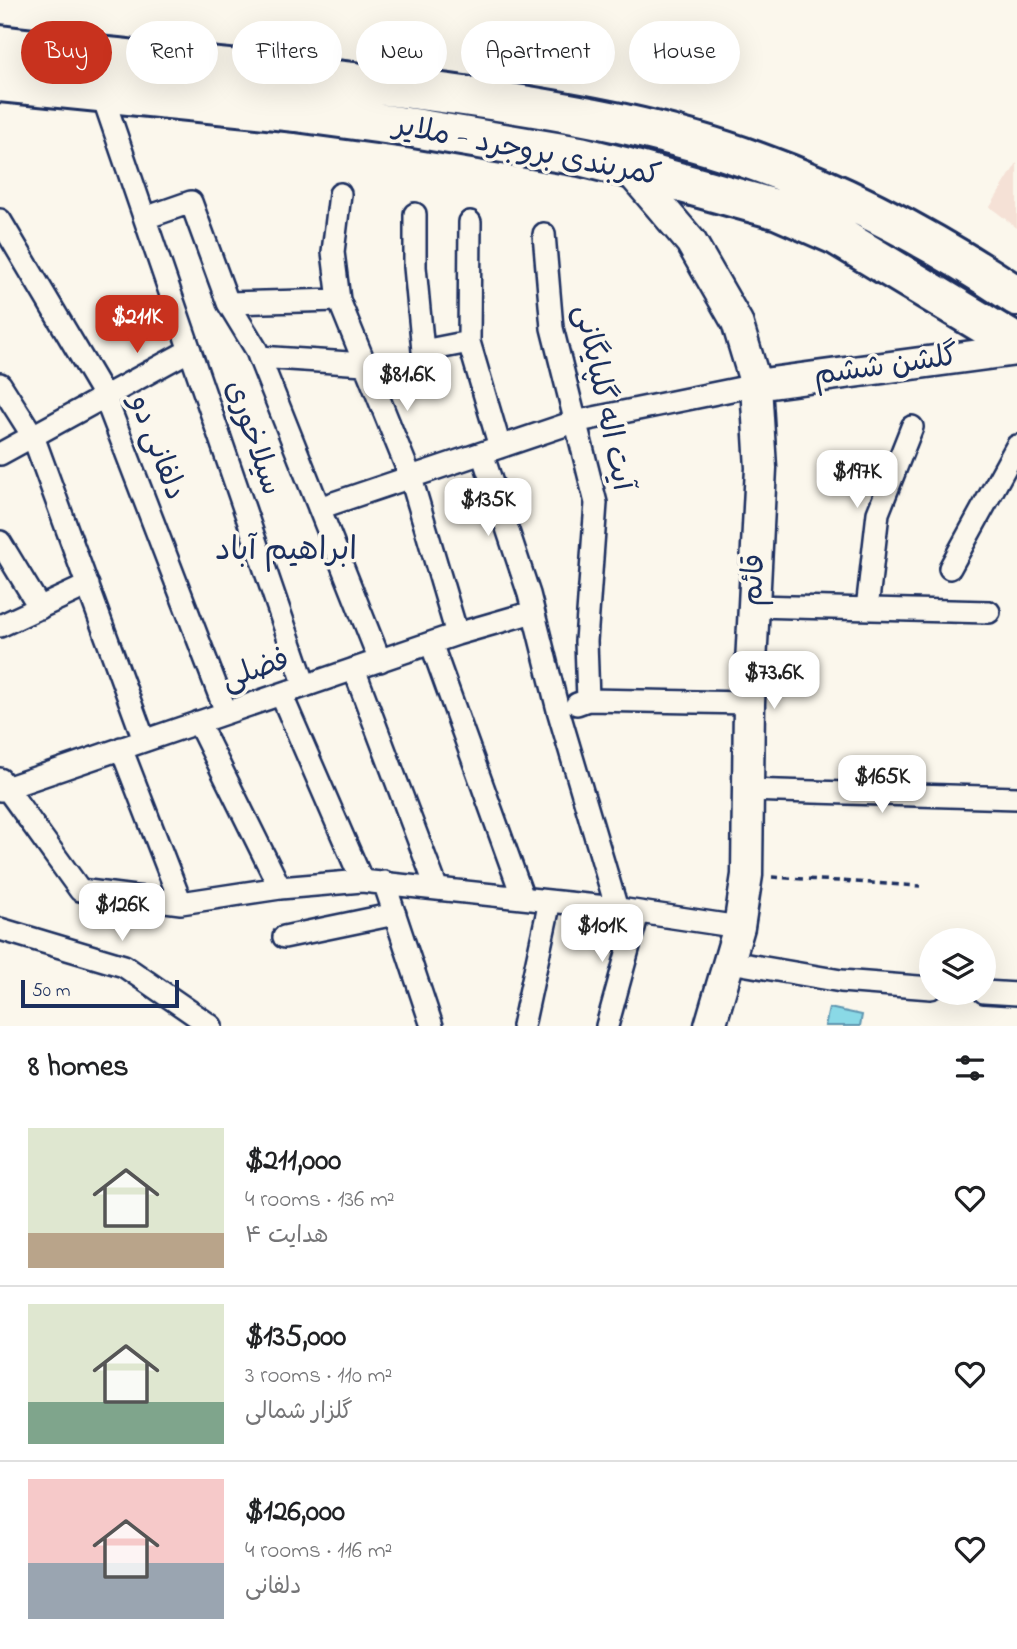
<!DOCTYPE html>
<meta charset="utf-8">
<style>
:root{--surface:#fff;--page:#f6f6f6;--text:#202124;--muted:#757577;--line:#e0e0e0;--accent:#c8321e}
body{margin:0;font-family:"Indie Flower","Playpen Sans Arabic",sans-serif;background:var(--page);color:var(--text);height:100vh;display:flex;flex-direction:column;font-size:26px;white-space:nowrap}
*{box-sizing:border-box;margin:0}
p{font-size:23px;color:var(--muted)}
.icon{flex:none;width:38px;height:38px;fill:none;stroke:currentColor;stroke-width:2;stroke-linecap:round;stroke-linejoin:round}
.map{position:relative;height:1026px;overflow:hidden}
.details{display:flex;flex-direction:column;background:var(--surface);flex:1}
.details>*{flex:none}
.top-card{position:absolute;left:21px;top:21px;width:976px;height:63px;display:flex;gap:14px}
.controls{position:absolute;left:919px;top:928px;display:grid;gap:14px}
.controls a{display:grid;place-items:center;width:77px;height:77px;border-radius:50%;background:var(--surface);box-shadow:0 7px 28px #0002;font-size:35px}
.scale{position:absolute;left:21px;bottom:18px;width:158px;box-sizing:border-box;padding-left:7px;border:4px solid #1b2f5e;border-top:0;font-size:19px;line-height:24px;white-space:nowrap;color:#1b2f5e;-webkit-text-stroke:5px #fbf7ec;paint-order:stroke}
.price{position:absolute;translate:-50% -60px;padding:0 16px;border-radius:14px;background:#fff;color:#222;font-size:23px;line-height:46px;filter:drop-shadow(0 2px 4px #0008)}
.price::after{content:'';position:absolute;left:50%;top:42px;width:21px;height:16px;margin-left:-10px;background:inherit;clip-path:polygon(0 0,100% 0,50% 100%)}
.price.on{background:var(--accent);color:#fff}
ul{padding:0;list-style:none}
li{display:flex;align-items:center;gap:21px;height:175px;padding:0 28px}
li+li{border-top:2px solid var(--line)}
li span{display:grid;place-items:center;flex:none;width:196px;height:140px;border-radius:0px;color:#555}
li>.icon{margin-inline-start:auto}
span .icon{width:84px;height:84px;fill:#fffc;stroke-width:1}
li b{font-size:30px}
h2{display:flex;justify-content:space-between;align-items:center;height:84px;padding:0 28px;font-size:30px}
.pill{padding:0 24px;border-radius:32px;background:var(--surface);box-shadow:0 7px 28px #0002;font-size:24px;line-height:63px}
.pill.on{background:var(--accent);color:#fff}
.map>svg:first-child{display:block}
</style>
<div class="map">
<svg width="1017" height="1026" viewBox="0 0 1017 1026">
<rect width="100%" height="100%" fill="#fbf7ec"/>
<filter id="ink" filterUnits="userSpaceOnUse"><feTurbulence type="fractalNoise" baseFrequency=".0143" numOctaves="2"/><feDisplacementMap in="SourceGraphic" scale="14" xChannelSelector="R" yChannelSelector="G"/><feConvolveMatrix kernelMatrix="1 2 1 2 8 2 1 2 1" color-interpolation-filters="sRGB"/></filter>
<g filter="url(#ink)">
<path fill="#f5e1d6" d="M1017,163V228L990,207Z"/>
<path fill="#8ad9e6" stroke="#5e95b0" stroke-width="2" d="M829,1008L862,1015L860,1026H825Z"/>
<g fill="none" stroke-linecap="round" stroke-linejoin="round">
<g stroke="#1b2f5e" stroke-width="26">
<path id="street" d="M101,91L305,686
M340,194L333,252L339,300L411,478L457,634
M415,214V267L423,351L469,342
M145,218L191,202L228,303L339,300
M0,220L105,397L226,712
M470,222L469,342L500,447
M544,234L552,328L596,503L586,641L588,700
M228,303L256,349L380,661
M259,357L364,364
M0,384L33,436L144,740
M482,453L529,594L558,710L617,909
M0,454L190,350
M319,508L574,422L756,385
M0,542L40,608
M950,568L1017,446
M754,606L989,612
M867,609L878,513L912,427
M0,626L88,585
M431,643L523,898
M354,669L437,889
M281,694L362,881
M577,704L588,700L749,703
M198,722L280,888
M121,748L181,903
M0,779L80,890L181,903L280,888L362,881L606,907L739,927
M0,790L457,634L533,612
M748,790L1017,798
M384,882L432,1026
M0,929L124,966L211,1026
M284,937L395,914
M730,962L841,981L931,988
M984,992L1017,994
M523,1026L550,901
M607,1026L638,913"/>
</g>
<g stroke="#1b2f5e" stroke-width="35">
<path id="secondary" d="M628,168L691,242L737,322L756,385L761,468L749,703L747,875L739,927L710,1026
M756,385L1017,350"/>
</g>
<g stroke="#1b2f5e" stroke-width="44">
<path id="highway" d="M0,45C159,64 319,75 477,98C572,112 667,129 757,162C849,195 936,242 1017,296
M0,82L296,112L414,128L580,156L628,168L779,210L836,235L1017,344"/>
</g>
<path stroke="#1b2f5e" stroke-width="3.5" stroke-dasharray="7 5" stroke-linecap="butt" d="M772,877L920,886"/>
<use href="#street" stroke="#fbf7ec" stroke-width="21"/>
<use href="#secondary" stroke="#fbf7ec" stroke-width="30"/>
<use href="#highway" stroke="#fbf7ec" stroke-width="38"/>
</g>
</g>
<g text-anchor="middle" dominant-baseline="central" stroke-width="7" stroke-linejoin="round" paint-order="stroke">
<g font-size="30" fill="#1b2f5e" stroke="#fbf7ec">
<text transform="translate(527 152) rotate(11)">کمربندی بروجرد - ملایر</text>
<text transform="translate(886 367) rotate(-8)">گلشن ششم</text>
<text transform="translate(602 398) rotate(78)">آیت اله گلپایگانی</text>
<text transform="translate(252 438) rotate(71)">سیلاخوری</text>
<text transform="translate(156 448) rotate(69)">دلفانی دو</text>
<text transform="translate(755 580) rotate(-87)">قائم</text>
<text transform="translate(256 671) rotate(-19)">فضلی</text>
</g>
<g font-size="32" fill="#1b2f5e" stroke="#fbf7ec">
<text x="286" y="551">ابراهیم آباد</text>
</g>
</g>
</svg>
<div class="controls">
<a><svg class="icon" aria-label="layers" viewBox="0 0 24 24"><path d="M12 4l9 5-9 5-9-5zM3 14l9 5 9-5"/></svg></a>
</div>
<div class="scale">50 m</div>
<b class="price on" style="left:137px;top:355px">$211K</b>
<b class="price" style="left:407px;top:413px">$81.6K</b>
<b class="price" style="left:857px;top:510px">$197K</b>
<b class="price" style="left:488px;top:538px">$135K</b>
<b class="price" style="left:774px;top:711px">$73.6K</b>
<b class="price" style="left:882px;top:815px">$165K</b>
<b class="price" style="left:122px;top:943px">$126K</b>
<b class="price" style="left:602px;top:964px">$101K</b>
<div class="top-card">
<a class="pill on">Buy</a>
<a class="pill">Rent</a>
<a class="pill">Filters</a>
<a class="pill">New</a>
<a class="pill">Apartment</a>
<a class="pill">House</a>
</div>
</div>
<section class="details">
<h2>8 homes<svg class="icon" aria-label="filters" viewBox="0 0 24 24"><path d="M4 7h16M4 17h16"/><circle cx="9" cy="7" r="2"/><circle cx="15" cy="17" r="2"/></svg></h2>
<ul>
<li><span style="background:linear-gradient(#dfe7d0 75%,#b9a48a 0)"><svg class="icon" aria-label="home" viewBox="0 0 24 24"><path d="M3 11l9-7 9 7M6 9v11h12V9"/></svg></span><div><b>$211,000</b><p>4 rooms · 136 m²</p><p>هدایت ۴</p></div><svg class="icon" aria-label="heart" viewBox="0 0 24 24"><path d="M12 20l-8-8c-3-5 5-10 8-4 3-6 11-1 8 4z"/></svg></li>
<li><span style="background:linear-gradient(#dfe7d0 70%,#7fa58c 0)"><svg class="icon" aria-label="home" viewBox="0 0 24 24"><path d="M3 11l9-7 9 7M6 9v11h12V9"/></svg></span><div><b>$135,000</b><p>3 rooms · 110 m²</p><p>گلزار شمالی</p></div><svg class="icon" aria-label="heart" viewBox="0 0 24 24"><path d="M12 20l-8-8c-3-5 5-10 8-4 3-6 11-1 8 4z"/></svg></li>
<li><span style="background:linear-gradient(#f6c9c9 60%,#9aa5b1 0)"><svg class="icon" aria-label="home" viewBox="0 0 24 24"><path d="M3 11l9-7 9 7M6 9v11h12V9"/></svg></span><div><b>$126,000</b><p>4 rooms · 116 m²</p><p>دلفانی</p></div><svg class="icon" aria-label="heart" viewBox="0 0 24 24"><path d="M12 20l-8-8c-3-5 5-10 8-4 3-6 11-1 8 4z"/></svg></li>
</ul>
</section>
